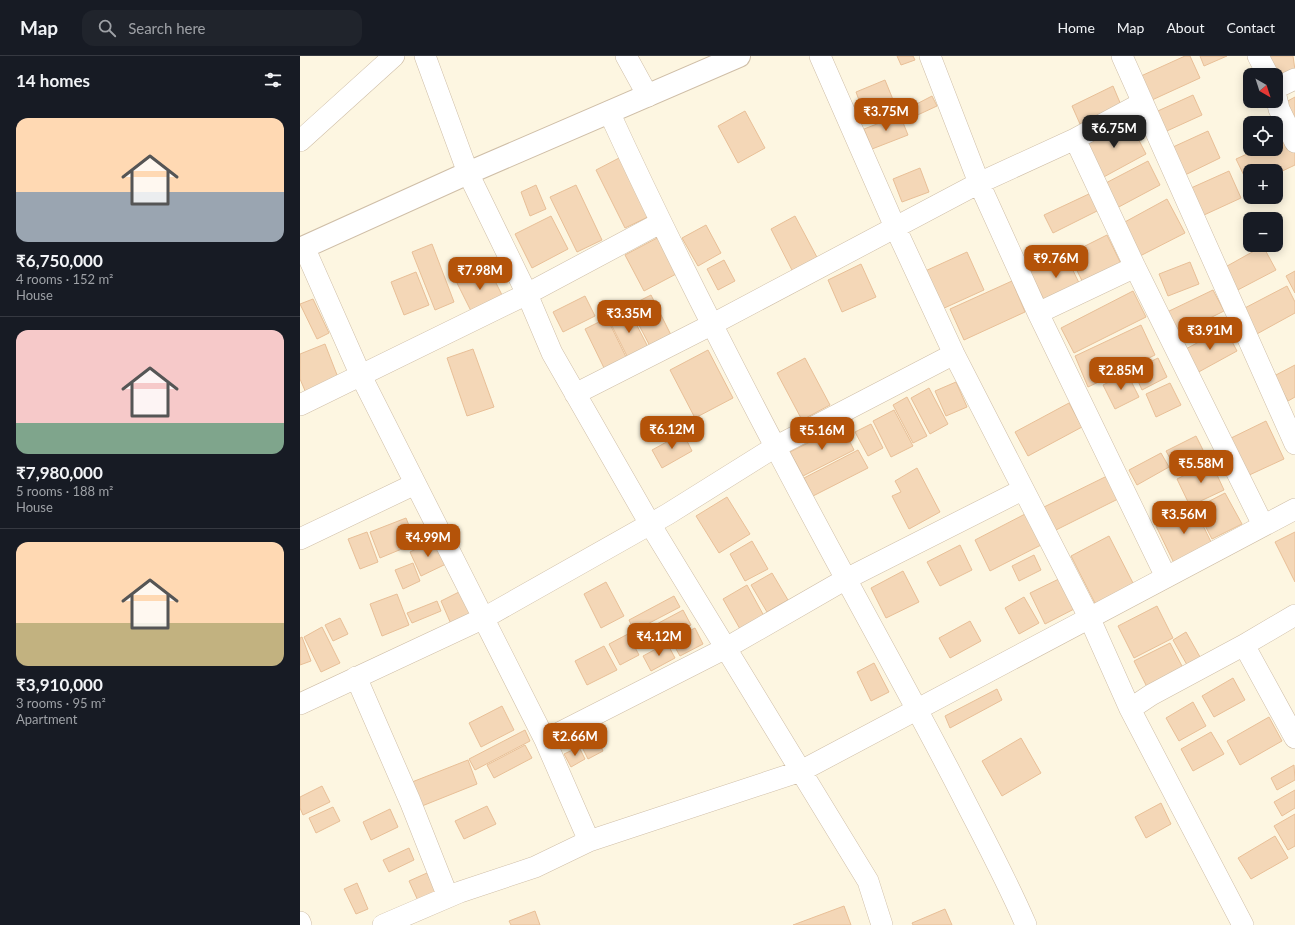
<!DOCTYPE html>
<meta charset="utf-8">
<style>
:root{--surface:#171b24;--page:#20242c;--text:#f1f3f6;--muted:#9ea1a6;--line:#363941;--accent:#b45309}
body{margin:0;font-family:Lato,sans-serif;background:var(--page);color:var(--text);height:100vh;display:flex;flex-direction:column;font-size:15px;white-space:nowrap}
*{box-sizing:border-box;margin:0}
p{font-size:13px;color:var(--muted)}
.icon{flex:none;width:22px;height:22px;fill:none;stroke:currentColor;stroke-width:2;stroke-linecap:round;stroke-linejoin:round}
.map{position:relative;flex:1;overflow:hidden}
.panel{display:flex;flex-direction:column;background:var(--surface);width:300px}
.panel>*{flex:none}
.needle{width:26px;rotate:141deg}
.fabs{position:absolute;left:943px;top:12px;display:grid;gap:8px}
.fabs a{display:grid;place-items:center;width:40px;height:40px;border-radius:8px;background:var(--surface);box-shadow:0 2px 10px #0003;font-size:20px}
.price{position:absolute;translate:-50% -34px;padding:0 9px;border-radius:8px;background:var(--accent);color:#fff;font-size:13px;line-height:26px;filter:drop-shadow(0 1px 2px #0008)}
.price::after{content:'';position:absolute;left:50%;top:24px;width:12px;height:9px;margin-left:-6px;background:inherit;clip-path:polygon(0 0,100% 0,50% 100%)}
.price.current{background:#222;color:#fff}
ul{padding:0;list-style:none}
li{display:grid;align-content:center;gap:8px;height:212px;padding:0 16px}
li+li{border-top:1px solid var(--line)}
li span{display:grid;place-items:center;height:124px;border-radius:12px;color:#555}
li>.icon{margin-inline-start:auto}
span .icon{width:72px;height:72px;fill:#fffc;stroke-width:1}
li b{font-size:17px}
h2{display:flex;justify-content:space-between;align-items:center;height:48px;padding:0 16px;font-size:17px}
header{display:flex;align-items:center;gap:24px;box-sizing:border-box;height:56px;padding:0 20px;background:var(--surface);border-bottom:1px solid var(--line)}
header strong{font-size:19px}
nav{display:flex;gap:22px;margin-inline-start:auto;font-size:14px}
.search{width:280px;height:36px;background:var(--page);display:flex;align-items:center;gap:10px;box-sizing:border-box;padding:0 14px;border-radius:12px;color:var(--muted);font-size:15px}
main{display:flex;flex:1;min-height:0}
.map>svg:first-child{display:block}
</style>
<header>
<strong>Map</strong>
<div class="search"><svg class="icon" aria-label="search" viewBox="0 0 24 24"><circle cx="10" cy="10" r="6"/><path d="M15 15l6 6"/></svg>Search here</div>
<nav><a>Home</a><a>Map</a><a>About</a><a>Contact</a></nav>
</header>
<main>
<section class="panel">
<h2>14 homes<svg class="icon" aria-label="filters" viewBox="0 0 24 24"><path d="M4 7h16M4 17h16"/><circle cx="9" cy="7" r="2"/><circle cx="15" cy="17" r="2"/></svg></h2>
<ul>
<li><span style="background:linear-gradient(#ffd9b3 60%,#9aa5b1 0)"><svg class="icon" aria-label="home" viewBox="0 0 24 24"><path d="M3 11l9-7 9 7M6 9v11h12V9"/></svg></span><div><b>₹6,750,000</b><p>4 rooms · 152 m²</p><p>House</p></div></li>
<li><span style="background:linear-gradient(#f6c9c9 75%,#7fa58c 0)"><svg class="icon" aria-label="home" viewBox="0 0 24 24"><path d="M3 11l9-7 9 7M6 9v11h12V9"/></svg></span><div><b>₹7,980,000</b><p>5 rooms · 188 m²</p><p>House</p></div></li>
<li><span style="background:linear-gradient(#ffd9b3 65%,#c2b280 0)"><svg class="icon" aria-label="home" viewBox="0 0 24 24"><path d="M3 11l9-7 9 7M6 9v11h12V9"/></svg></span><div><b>₹3,910,000</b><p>3 rooms · 95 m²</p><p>Apartment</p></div></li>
</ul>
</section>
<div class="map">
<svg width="995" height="869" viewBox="0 0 995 869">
<rect width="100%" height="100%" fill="#fdf6e1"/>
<path fill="#f4d7b7" stroke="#e8bf97" d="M597,0H613L615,4L601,9Z
M885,0H890L900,22L852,44L841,20Z
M900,0H927L904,10Z
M968,0H993L995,14L978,22Z
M585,24L596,51L566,63L556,36Z
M813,30L821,49L780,68L772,50Z
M893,39L902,59L858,79L849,59Z
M632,40L637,50L609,63L605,54Z
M995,41V69L984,47Z
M445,55L465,92L438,107L418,70Z
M600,59L608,79L572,93L564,73Z
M828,63L846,98L800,123L781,88Z
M908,75L920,102L885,119L873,91Z
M987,80L995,98V109L976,118V115H950L949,130L936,103L958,93H976V85Z
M321,101L350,160L325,172L296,114Z
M848,105L860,129L815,153L802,129Z
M620,112L629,136L602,146L593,123Z
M929,115L941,142L904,159L891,132Z
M236,129L246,153L230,160L221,136Z
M276,129L302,184L277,196L250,141Z
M791,137L799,154L753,177L744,159Z
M867,143L885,177L840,200L823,167Z
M251,160L268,193L232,212L215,178Z
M495,160L519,205L494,218L471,173Z
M406,169L421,197L398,210L382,182Z
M807,179L822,210L784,229L769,198Z
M359,181L378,217L344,235L325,199Z
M132,188L154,246L135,254L112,196Z
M963,190L976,214L932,237L920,214Z
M667,196L684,234L640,254L623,216Z
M765,198L781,231L746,248L730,216Z
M424,204L435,225L418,234L407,213Z
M890,206L899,228L868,240L859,218Z
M561,208L576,241L542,256L528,224Z
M188,211L204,243L173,259L157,227Z
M995,215V237L986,220Z
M116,216L129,249L104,259L91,226Z
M712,225L725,256L664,284L650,253Z
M987,230L995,246V257L955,279L941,254Z
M913,234L924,255L876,279L865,257Z
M833,235L846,261L774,297L761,272Z
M351,239L373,283L352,294L329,250Z
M285,240L295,260L263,276L253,256Z
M13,243L29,277L17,283L0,248Z
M328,252L349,293L329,304L308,262Z
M307,262L327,303L305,314L285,273Z
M841,269L855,299L788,331L775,300Z
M925,272L937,295L895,318L882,295Z
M25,288L39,324L6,337L0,323V298Z
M173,293L194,351L167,360L147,302Z
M408,294L433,342L395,362L370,314Z
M505,302L530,349L502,364L477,317Z
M858,302L867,321L842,334L833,314Z
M995,309V341L988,345L974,320Z
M827,317L839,341L815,353L803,329Z
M656,326L667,351L646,360L635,335Z
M870,327L881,349L856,361L846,338Z
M629,332L648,368L630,378L611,342Z
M607,341L627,380L613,387L593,349Z
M769,347L782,371L728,400L715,376Z
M594,354L613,390L591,401L573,365Z
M966,365L984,403L945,421L927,384Z
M571,368L583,392L568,400L555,376Z
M542,370L554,394L503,420L490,396Z
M383,377L392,395L362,412L352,394Z
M896,380L907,402L878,417L866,395Z
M558,394L568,412L513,440L504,422Z
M861,397L869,411L837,429L829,414Z
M911,406L924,434L890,450L877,423Z
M617,412L640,456L609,473L592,440L601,436L595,425Z
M807,420L818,443L756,474L744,451Z
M925,437L942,468L912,483L896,452Z
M427,441L450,478L419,497L396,460Z
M894,451L912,488L874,507L856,470Z
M727,457L743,488L690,515L675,484Z
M106,462L116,487L80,502L70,476Z
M67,476L78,506L60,513L48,483Z
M995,476V526L975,486Z
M809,480L834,529L796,549L771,500Z
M134,484L146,508L121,520L110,496Z
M452,485L468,513L445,525L430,498Z
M660,489L672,514L640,530L627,506Z
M734,499L741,514L719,525L712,510Z
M113,507L120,525L103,533L95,514Z
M603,515L619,546L586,562L571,532Z
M472,517L488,544L467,556L451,529Z
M763,521L778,551L745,568L730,537Z
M306,526L324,560L301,572L284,538Z
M447,529L464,560L440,573L423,543Z
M161,535L172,558L151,568L141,545Z
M97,538L109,569L82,580L70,548Z
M374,540L380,551L334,575L329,564Z
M724,541L739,567L719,578L705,552Z
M137,545L141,555L112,567L107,557Z
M857,550L873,582L834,602L818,570Z
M383,554L391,569L361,585L353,570Z
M40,562L48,578L33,585L25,569Z
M670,565L681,585L650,602L639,582Z
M22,571L40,607L21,616L4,581Z
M395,572L403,588L380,600L371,584Z
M886,576L904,608L891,616L873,584Z
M328,578L339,599L320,609L309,588Z
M2,581L11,605L0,609V582Z
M367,587L375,602L351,615L343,600Z
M870,587L883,612L847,631L834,605Z
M304,590L317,614L287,629L275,605Z
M574,607L589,636L571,645L557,616Z
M933,622L945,644L914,661L902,640Z
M697,633L702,644L650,672L645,660Z
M893,646L906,670L879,685L866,662Z
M202,650L214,674L181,691L169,667Z
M969,661L982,685L940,709L927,685Z
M225,674L230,685L175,714L169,703Z
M911,676L924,698L893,715L881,693Z
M721,682L741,717L702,740L682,705Z
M297,683L303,695L288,703L282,691Z
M225,689L232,702L194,722L187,709Z
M279,691L285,703L271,711L264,698Z
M168,704L177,728L117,752L107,728Z
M994,709L995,724L977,734L971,722Z
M22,730L30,746L3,759L0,752V741Z
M995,734V752L982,760L974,746Z
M861,747L871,768L846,782L835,761Z
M187,750L196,768L164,783L155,765Z
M33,751L40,765L16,777L9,762Z
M90,753L98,771L71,784L63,766Z
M995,758V790L988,794L974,770Z
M975,780L988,802L951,823L938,802Z
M109,792L114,804L89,816L83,804Z
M127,817L137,838L119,847L109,825Z
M57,827L68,853L56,858L44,833Z
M544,850L551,869H493Z
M645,853L652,869H613L612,867Z
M235,855L240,869H211L209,865Z"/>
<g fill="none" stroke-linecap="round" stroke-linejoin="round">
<g stroke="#cfbea7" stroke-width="22">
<path id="minor" d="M125,0L168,117L227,238L252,297L350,468L568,825L582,869
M326,0L348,40
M520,0L595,171L654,298L789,561L830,653L943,869
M630,0L679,127L738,257L866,521
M822,0L995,388
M958,0L968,19
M976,32L995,23
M976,40L979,53L995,86
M309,56C382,215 463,370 546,523C586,597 627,670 665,745C686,786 708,827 726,869
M775,83L835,211L963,469
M0,85L94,0
M4,191L61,320L245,684L289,785
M738,257L835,211
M275,338L411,269L679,127L775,83L842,47
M0,349L227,238L360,167
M0,483L115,428
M944,589L995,682
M56,621L110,745L148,841
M0,648L184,562L368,458L475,391L654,298
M830,653L851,639L944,589L995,559
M245,684L426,592L546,523L722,434
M0,866L1,869
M83,869L160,836L235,811L289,785L501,715L995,453"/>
</g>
<g stroke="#cfbea7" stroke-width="24">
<path id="tertiary" d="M0,193L168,117L439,0"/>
</g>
<use href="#minor" stroke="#fff" stroke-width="21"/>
<use href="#tertiary" stroke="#fff" stroke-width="22"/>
</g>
</svg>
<div class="fabs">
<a><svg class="needle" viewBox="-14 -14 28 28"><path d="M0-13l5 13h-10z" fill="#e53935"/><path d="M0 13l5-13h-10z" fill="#9ea1a6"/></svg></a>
<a><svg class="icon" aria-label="locate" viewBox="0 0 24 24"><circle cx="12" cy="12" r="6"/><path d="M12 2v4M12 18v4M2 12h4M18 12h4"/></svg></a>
<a>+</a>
<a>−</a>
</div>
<b class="price" style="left:586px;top:76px">₹3.75M</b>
<b class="price current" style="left:814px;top:93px">₹6.75M</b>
<b class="price" style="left:756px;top:223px">₹9.76M</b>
<b class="price" style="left:180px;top:235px">₹7.98M</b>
<b class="price" style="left:329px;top:278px">₹3.35M</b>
<b class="price" style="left:910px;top:295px">₹3.91M</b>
<b class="price" style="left:821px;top:335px">₹2.85M</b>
<b class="price" style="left:372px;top:394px">₹6.12M</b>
<b class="price" style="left:522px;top:395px">₹5.16M</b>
<b class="price" style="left:901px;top:428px">₹5.58M</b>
<b class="price" style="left:884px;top:479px">₹3.56M</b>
<b class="price" style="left:128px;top:502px">₹4.99M</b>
<b class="price" style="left:359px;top:601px">₹4.12M</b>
<b class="price" style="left:275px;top:701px">₹2.66M</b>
</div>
</main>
